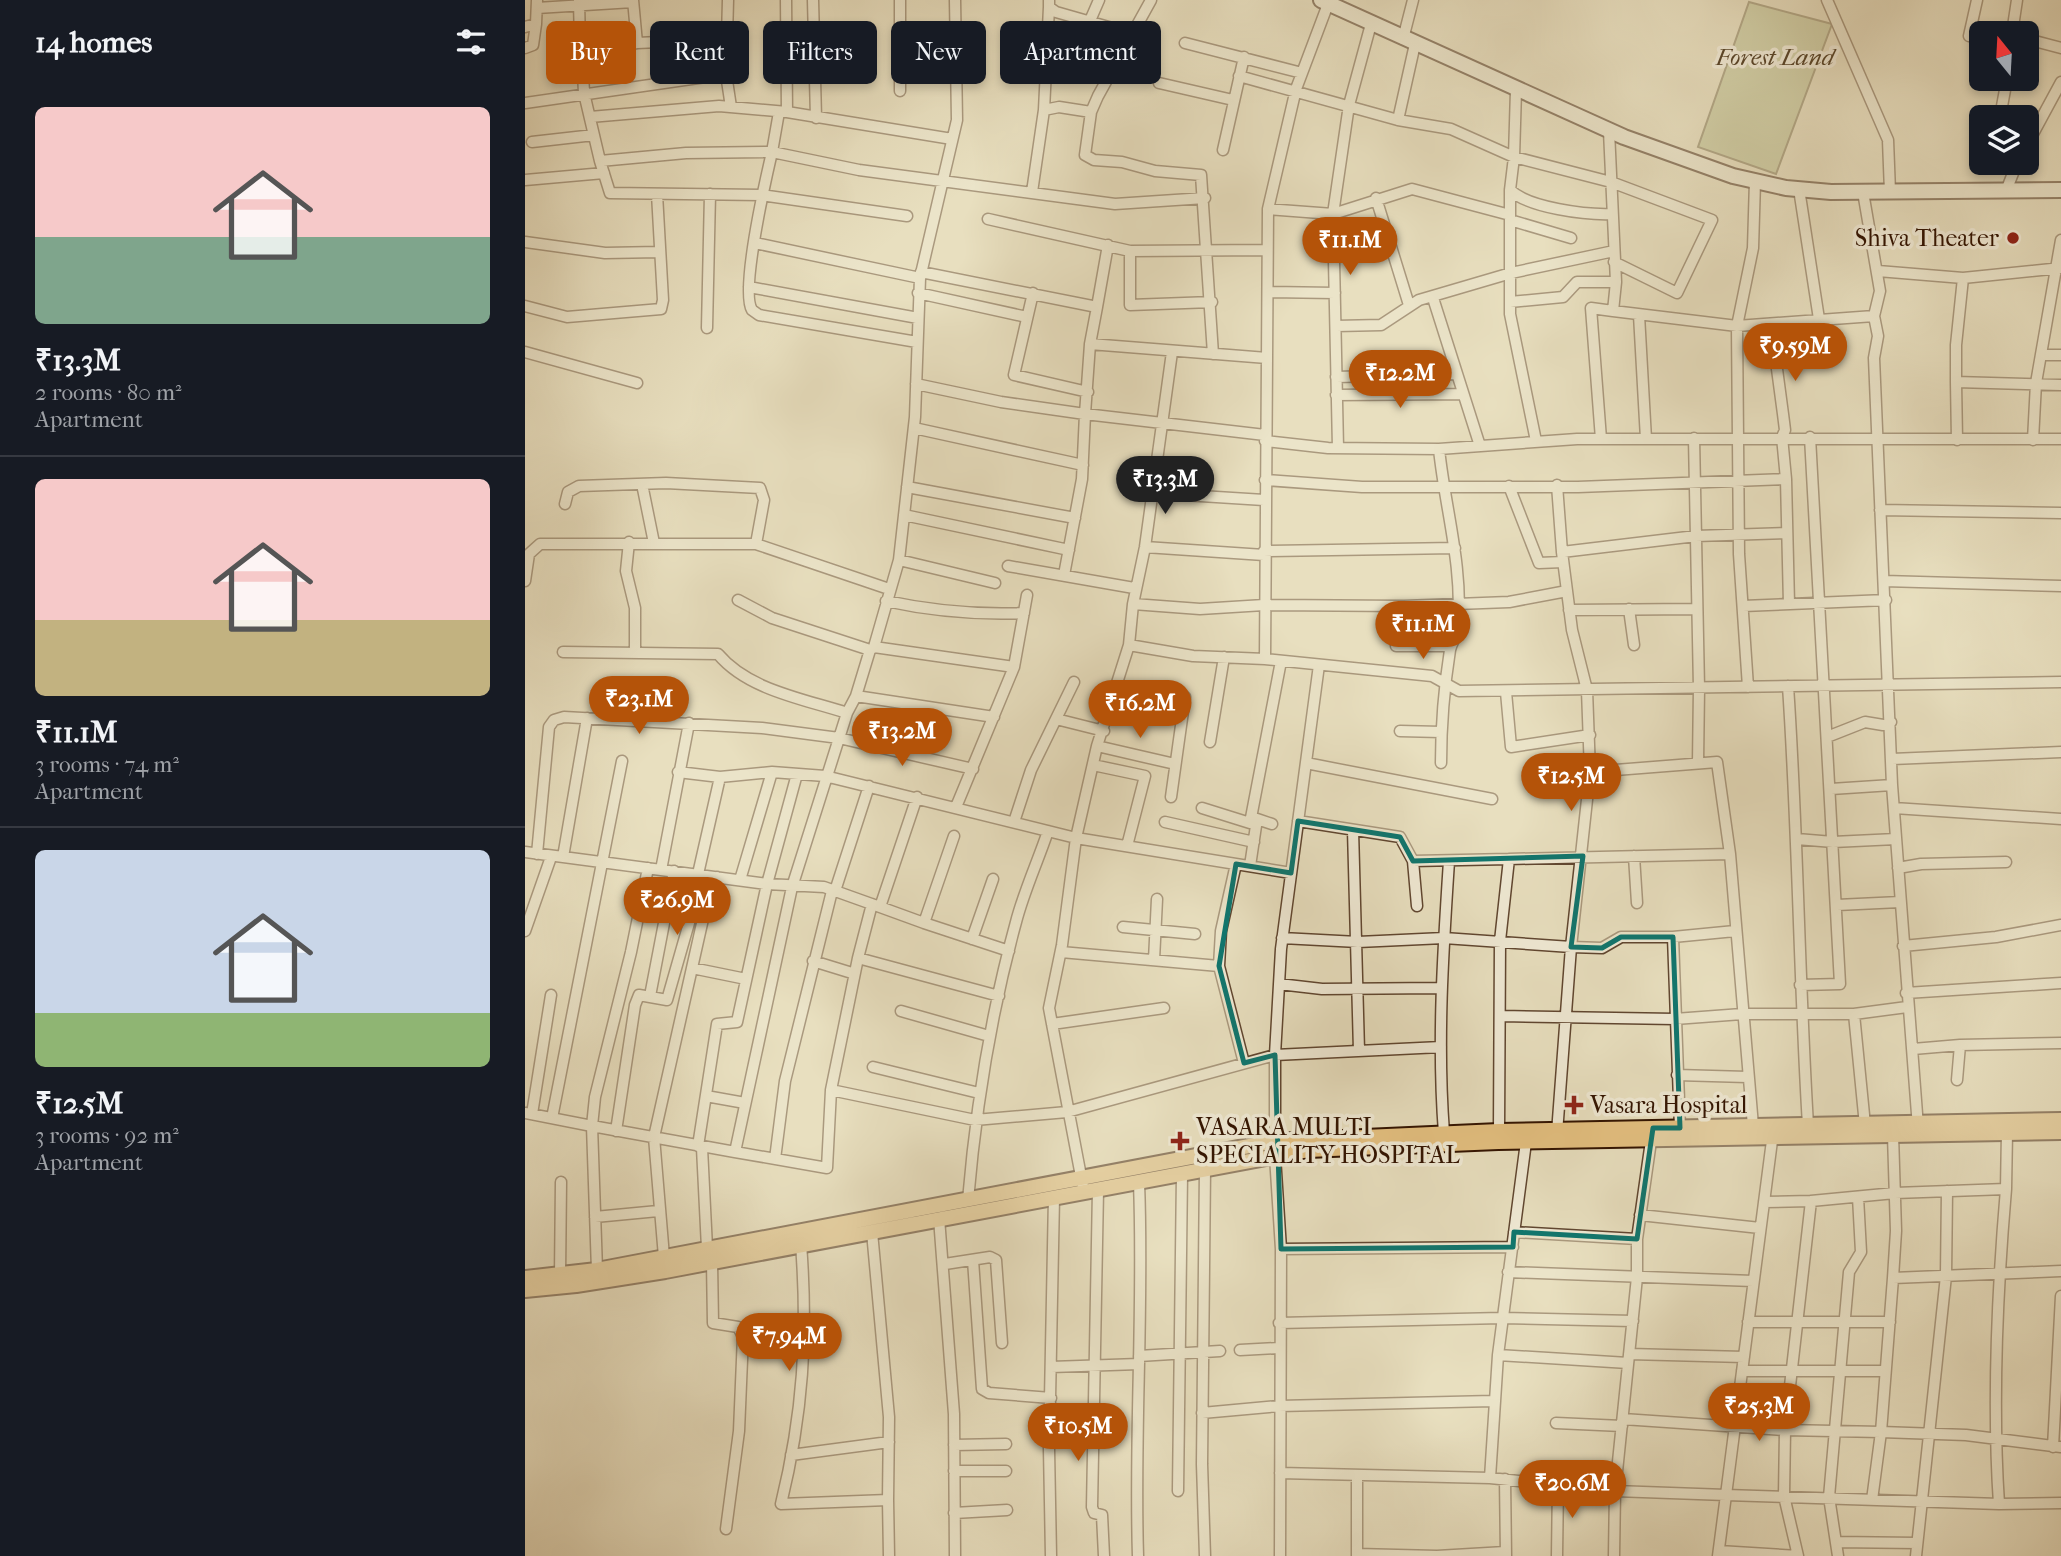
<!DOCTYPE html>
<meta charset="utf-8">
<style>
:root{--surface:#171b24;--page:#20242c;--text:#f1f3f6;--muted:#9ea1a6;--line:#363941;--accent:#b45309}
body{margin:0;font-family:"IM FELL French Canon",serif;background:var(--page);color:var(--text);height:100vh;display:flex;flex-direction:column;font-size:26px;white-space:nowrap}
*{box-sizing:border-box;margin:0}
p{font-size:23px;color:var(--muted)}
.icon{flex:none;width:38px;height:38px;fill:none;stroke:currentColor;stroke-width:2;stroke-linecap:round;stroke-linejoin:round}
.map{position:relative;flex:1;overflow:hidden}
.details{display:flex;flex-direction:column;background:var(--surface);width:525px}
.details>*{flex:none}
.banner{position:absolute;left:21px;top:21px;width:665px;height:63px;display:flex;gap:14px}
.needle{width:46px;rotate:342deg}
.tools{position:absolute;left:1444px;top:21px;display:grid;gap:14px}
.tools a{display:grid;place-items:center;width:70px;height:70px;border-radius:10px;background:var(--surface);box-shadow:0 4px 10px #0003;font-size:35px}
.price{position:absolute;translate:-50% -60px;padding:0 16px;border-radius:24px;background:var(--accent);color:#fff;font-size:23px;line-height:46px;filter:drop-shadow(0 2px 4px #0008)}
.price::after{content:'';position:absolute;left:50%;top:42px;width:21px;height:16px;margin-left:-10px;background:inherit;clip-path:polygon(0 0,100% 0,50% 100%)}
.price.current{background:#222;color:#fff}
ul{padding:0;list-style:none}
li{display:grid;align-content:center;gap:14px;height:371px;padding:0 35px}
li+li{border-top:2px solid var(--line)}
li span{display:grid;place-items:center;height:217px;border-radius:10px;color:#555}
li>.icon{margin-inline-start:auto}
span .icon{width:126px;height:126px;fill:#fffc;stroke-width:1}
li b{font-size:30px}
h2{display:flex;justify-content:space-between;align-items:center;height:84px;padding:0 35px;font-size:30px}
.tag{padding:0 24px;border-radius:10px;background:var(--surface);box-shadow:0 4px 10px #0003;font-size:24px;line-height:63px}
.tag.current{background:var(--accent);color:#fff}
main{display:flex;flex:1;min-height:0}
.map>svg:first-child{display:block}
</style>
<main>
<section class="details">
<h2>14 homes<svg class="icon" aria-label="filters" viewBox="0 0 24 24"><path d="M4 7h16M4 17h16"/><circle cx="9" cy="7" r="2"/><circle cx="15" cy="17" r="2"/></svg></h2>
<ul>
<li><span style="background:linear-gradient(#f6c9c9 60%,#7fa58c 0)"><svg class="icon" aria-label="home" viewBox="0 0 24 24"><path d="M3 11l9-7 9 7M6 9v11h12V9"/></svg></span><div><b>₹13.3M</b><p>2 rooms · 80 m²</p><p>Apartment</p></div></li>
<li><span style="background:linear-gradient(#f6c9c9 65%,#c2b280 0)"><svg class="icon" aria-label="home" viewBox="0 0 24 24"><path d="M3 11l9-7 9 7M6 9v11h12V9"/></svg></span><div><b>₹11.1M</b><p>3 rooms · 74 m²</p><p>Apartment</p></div></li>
<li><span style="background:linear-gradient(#c9d6e8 75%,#8fb573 0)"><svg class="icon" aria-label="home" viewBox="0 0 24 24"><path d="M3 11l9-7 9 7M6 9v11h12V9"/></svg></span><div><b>₹12.5M</b><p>3 rooms · 92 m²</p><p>Apartment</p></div></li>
</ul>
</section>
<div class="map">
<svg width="1536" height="1556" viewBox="0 0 1536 1556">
<rect width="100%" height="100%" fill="#e8dfbf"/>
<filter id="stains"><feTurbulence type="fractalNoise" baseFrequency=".00286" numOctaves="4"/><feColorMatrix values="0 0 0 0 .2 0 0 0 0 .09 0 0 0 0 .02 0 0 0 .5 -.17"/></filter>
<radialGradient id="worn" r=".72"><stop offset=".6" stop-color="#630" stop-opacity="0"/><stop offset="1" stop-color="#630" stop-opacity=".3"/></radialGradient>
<path fill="#bac18f" stroke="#766a48" stroke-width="2" d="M1224,2L1307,24L1251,174L1173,147Z"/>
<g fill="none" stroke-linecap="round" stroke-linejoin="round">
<g stroke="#604630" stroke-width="13">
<path id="street" d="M108,0L112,43
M203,0L201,74L206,107
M261,0L262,112
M288,0L291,118
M375,0V91
M524,0V7L531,12L608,34
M626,0L573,96L566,112L560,155L569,160L597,162L630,171L676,175L688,354
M1302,0L1363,140L1365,192
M54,1L55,44
M12,8L108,2
M564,23L574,0
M0,27L11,24L12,0
M1487,33L1492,0
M1444,36L1452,0
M878,39L888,0
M1502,39L1536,48
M660,43L777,73
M0,48L8,45L11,24
M714,76L873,120L926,129L989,157L1086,182L1187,220L1152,293L1089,262
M634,83L708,100
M991,90L989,157L985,190V314L1011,441
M0,103L201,74
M519,110L534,107L566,112
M254,112L247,152L161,153L75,161L85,193L236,195L382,216
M65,117L194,106L262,112L427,139
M1475,117L1482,79
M873,120L890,44
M7,142L69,135
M1502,145L1536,82
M698,150L719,57
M75,161L59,93L57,52L112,43L201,39
M1475,163L1488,172
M0,180L79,173
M1274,189L1294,319
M985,190C1004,208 1061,215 1087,214
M1481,191L1492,163
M507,192L519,110L524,7
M1338,192L1355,291L1349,316L1353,336L1349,358L1367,785L1393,1127
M851,198L884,305
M743,209L808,214L887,189L985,215
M463,219L605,251
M985,220L1046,238
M0,242L80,253L134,252
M230,243L395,278
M1353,271L1438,278
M224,287L393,318
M743,292L810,293
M393,293L502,317
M508,293L489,375L563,392
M908,298L955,446
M687,302L605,305V251L741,250
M985,302L1038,297L1052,282H1091
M0,306L42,317L136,309L138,300L132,194
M572,307L583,245
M1088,311L1212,326L1349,316
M1114,315L1121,439
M811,326L856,325L894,300L986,273L1089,251
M182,328L185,194
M392,342L234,315L227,310C215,291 241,178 247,152L334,170L590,204L680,198
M565,344L742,358
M0,352L112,383
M1516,355H1536
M811,377L932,374
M1431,382V345L1438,278L1536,268
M391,384L476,402L560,414L565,344L572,307L396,272
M811,395L938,394
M389,428L558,465
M1169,438L1174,688L1173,763
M1076,439L1066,308L1088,311L1091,282L1084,131
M1432,440L1431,382L1536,385
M1508,440L1511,383L1536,240
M740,441L803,448L914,449L1052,439H1536
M813,448L808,214L824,105L846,24
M914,449C920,508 938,566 933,625C933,635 927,641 925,650C919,688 916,725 916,763
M1261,479L1264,604
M740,480L837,487H1053L1261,479L1257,437L1260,430L1258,414L1246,324
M117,484L129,543
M1032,485L1037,552L1171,536L1262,533
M984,486L1014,563L1038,562
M382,487L550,518
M628,493L739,500
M40,504L43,492L54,486L141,483L235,488L239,500L231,544
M1355,510L1536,513
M379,515L544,550
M104,542L101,571L110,608V651
M620,547L739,555
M739,551L930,548
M374,560L470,583
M483,566L609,588
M539,575L557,479L560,414L740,435
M0,581L4,554L15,544H231L364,589
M1359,581L1536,586
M213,600L247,618L345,650
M361,601C407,611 451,615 499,613
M608,604L620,547L647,352
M1218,606L1361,600
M1104,609L1109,645
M1044,610L1171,609
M604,645L608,604L675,609L739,605L879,606L984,602L1042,591
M871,646H926
M349,647L489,667
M38,652L193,654C223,690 279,699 322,713
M740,659L743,209L771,89L803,4
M1263,686C1273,832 1274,979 1283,1125
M1223,687L1214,554L1212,326L1228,248L1230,181
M981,692L986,747L1065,735
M331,696L469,717
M531,719L579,731
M875,731L916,732
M1302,737L1340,722L1358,725L1366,722
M685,742L699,657
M572,746L650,764
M1367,759L1536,752
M781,763L967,799
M568,765L620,776L602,846
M153,772L195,777L247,772L300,776L551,838L572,746L604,645L668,656L740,659L907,676L934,691L1536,682
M1065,772L1046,947L1077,948L1096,937H1148L1210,931
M1306,789L1367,785
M392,797L355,907L399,923L429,836
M646,797L660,697
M431,807L489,667L502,595
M677,808L725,823
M1369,808L1536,819
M732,819L747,824
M773,821L875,837L888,861
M489,822L506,770L549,682
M640,822L729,842
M828,830L834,1051
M1272,839L1308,842L1371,839
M0,852L242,884L299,887L355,907
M12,854L24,727L29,720L39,717L237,728L314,738L448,769
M1205,854L1228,1126
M1109,856L1112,903
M38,857L62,718
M725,866L732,819L725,823L756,661
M1373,868L1396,864L1481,862
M136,870L164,723
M173,874L195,777
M215,880L247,772
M310,891L344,786
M1312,905L1375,902
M892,906L888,861L984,859
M399,923L484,951
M598,927L670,934
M0,931L26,857
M1148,937L1155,1128
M757,938L833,942L919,938L1046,947L1032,1133
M447,939L468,879
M1378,946L1471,937L1536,925
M536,952L694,966L696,931L711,864
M333,958L347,904
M629,960L632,899
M288,961L327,973
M694,966L719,1063
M167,968L221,979
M754,984L797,989L915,988
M1275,985L1315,984L1285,437
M1381,993L1536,983
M125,996L149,871
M474,996L333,958L306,1090L450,1120L542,1112L750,1055L916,1047
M376,1011L464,1036
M1329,1014L1382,1007
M977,1016L1150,1019L1217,1014H1329L1340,1125
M527,1024L639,1008
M1388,1049L1435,1045
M348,1067L454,1093
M1152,1075L1222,1077
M1432,1080L1435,1045L1536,1043
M306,1090L302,1168L210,1152L267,887L322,713L331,696L345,650L349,647L374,560L390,417L395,278L432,120L430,0
M181,1096L220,1103
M0,1113L67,1126L70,1097L106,952L123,868
M7,1114L26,995
M27,1118L97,761
M91,1131L110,1005L114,995L142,1000L164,923
M974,1131L975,941L984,859L1205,854L1192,762L1065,772L1062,690L1047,630L1037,552
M919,1133C912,1042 918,952 924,861
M1248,1133L1201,1495L1474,1504L1536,1503
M173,1146L192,1024L212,1022L242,884L272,774
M177,1148L182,1248
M250,1159L260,1081L307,891
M1481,1189L1482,1132
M573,1190L567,1507L569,1513L577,1515L579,1556
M559,1192L524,1008L537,945L551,838L766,873
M443,1200C451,1106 466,1013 491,922C499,891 513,861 523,831
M1239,1202L1286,1201
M1115,1215L1235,1228
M70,1217L133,1211
M414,1218L429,1414L430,1556
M989,1232L1112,1239
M276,1244C283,1336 278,1414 256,1504L363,1500L364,1417L347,1232
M756,1249L988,1247
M139,1257L129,1137L178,919L192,877
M448,1260L457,1389L464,1393L526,1398
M187,1262L188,1323L213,1327L218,1336L214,1431L201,1529
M420,1264L465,1257L471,1260L477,1343
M72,1270L67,1126L210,1152
M1536,1271L1368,1278L1356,1432L1441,1435L1536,1447
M983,1272L1228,1281
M35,1275L36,1182
M1368,1278L1371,1231L1368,1135
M1223,1322H1365
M754,1323L977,1318L1108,1321
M715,1350L754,1348
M1104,1354L1219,1357
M973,1355L1103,1363
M614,1356L695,1351
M526,1367L614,1364
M1217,1371H1359
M677,1413L754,1406L968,1401
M1098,1419L1260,1430L1259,1496L1273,1556
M1031,1423L1097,1426
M429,1445L481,1444
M1528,1447L1536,1296
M266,1455L364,1442
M429,1471H481
M755,1473L965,1478L1090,1491L1201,1495L1193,1556
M832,1477V1556
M965,1478L973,1355L1001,1142
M980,1479L981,1556
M653,1491L657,1174
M363,1500L364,1556
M1347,1500L1356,1432L1260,1430L1286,1201L1370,1193L1481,1189C1472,1294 1467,1400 1474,1504
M429,1513L482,1510
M1311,1542L1392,1543
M1194,1551L1273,1556
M832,1554L912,1556
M526,1556L524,1449L529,1197
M613,1556C609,1432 619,1307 614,1183
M680,1556L677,1464L680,1169
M755,1556L756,1249L750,1156V1055L756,949L794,665
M912,1556L980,1552V1556
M1032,1556L1033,1484
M1089,1556L1090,1491L1112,1277V1239L1126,1141
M1313,1556L1304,1497L1324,1272L1336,1252L1333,1197
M1391,1556L1421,1276L1422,1191"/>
</g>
<g stroke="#321300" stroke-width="18">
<path id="secondary" d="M796,0L1099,137L1208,176L1261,188L1306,192L1536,190"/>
</g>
<g stroke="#321300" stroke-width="18">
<path id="primary" d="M0,1278L72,1270L750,1141L974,1131L1536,1120
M0,1290L51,1285L140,1271L783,1150L973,1142L1536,1132"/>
</g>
<use href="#street" stroke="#f0ead5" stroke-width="10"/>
<use href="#secondary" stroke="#f0ead5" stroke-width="14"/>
<use href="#primary" stroke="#e4c080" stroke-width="14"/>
</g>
<path d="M0 0H1536V1556H0ZM773,821L875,837L888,861L1058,856L1046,947L1077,948L1096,937H1148L1155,1128H1128L1112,1239L989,1232L988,1247L756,1249L750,1055L719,1063L694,966L711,864L766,873Z" fill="#e8dfbf" fill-opacity=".55" fill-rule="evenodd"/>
<path fill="none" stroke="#0f766e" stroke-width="5" stroke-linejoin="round" d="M773,821L875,837L888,861L1058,856L1046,947L1077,948L1096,937H1148L1155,1128H1128L1112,1239L989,1232L988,1247L756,1249L750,1055L719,1063L694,966L711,864L766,873Z"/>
<g fill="#8f2418" stroke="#f0ead5" stroke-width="2.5">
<circle cx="1488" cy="238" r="7"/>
<path d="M1045.5 1094.5h7v7h7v7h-7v7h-7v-7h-7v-7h7z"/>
<path d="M651.5 1130.5h7v7h7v7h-7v7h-7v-7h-7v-7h7z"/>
</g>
<g text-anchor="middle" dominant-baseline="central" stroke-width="7" stroke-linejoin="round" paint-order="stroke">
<g font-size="24" font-style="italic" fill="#5b472b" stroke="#f0ead5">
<text x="1250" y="57">Forest Land</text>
</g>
<g font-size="24" fill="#321300" stroke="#f0ead5" text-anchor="start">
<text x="1474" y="238" text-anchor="end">Shiva Theater</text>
<text x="1065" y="1105">Vasara Hospital</text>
<text x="671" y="1127">VASARA MULTI<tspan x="671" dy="28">SPECIALITY HOSPITAL</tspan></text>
</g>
</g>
<rect width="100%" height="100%" filter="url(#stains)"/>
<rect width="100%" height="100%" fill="url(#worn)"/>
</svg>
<div class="tools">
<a><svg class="needle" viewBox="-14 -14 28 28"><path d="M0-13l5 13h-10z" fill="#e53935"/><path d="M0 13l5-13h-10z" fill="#9ea1a6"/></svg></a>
<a><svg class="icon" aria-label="layers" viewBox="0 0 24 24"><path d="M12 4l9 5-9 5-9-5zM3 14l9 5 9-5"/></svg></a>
</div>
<b class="price" style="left:825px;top:277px">₹11.1M</b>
<b class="price" style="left:1270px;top:383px">₹9.59M</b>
<b class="price" style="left:875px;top:410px">₹12.2M</b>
<b class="price current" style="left:640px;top:516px">₹13.3M</b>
<b class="price" style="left:898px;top:661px">₹11.1M</b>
<b class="price" style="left:114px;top:736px">₹23.1M</b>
<b class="price" style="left:615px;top:740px">₹16.2M</b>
<b class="price" style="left:377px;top:768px">₹13.2M</b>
<b class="price" style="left:1046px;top:813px">₹12.5M</b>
<b class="price" style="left:152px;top:937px">₹26.9M</b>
<b class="price" style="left:264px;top:1373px">₹7.94M</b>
<b class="price" style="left:1234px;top:1443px">₹25.3M</b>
<b class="price" style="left:553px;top:1463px">₹10.5M</b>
<b class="price" style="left:1047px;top:1520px">₹20.6M</b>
<div class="banner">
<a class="tag current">Buy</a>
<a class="tag">Rent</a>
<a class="tag">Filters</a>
<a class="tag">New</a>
<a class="tag">Apartment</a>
</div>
</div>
</main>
